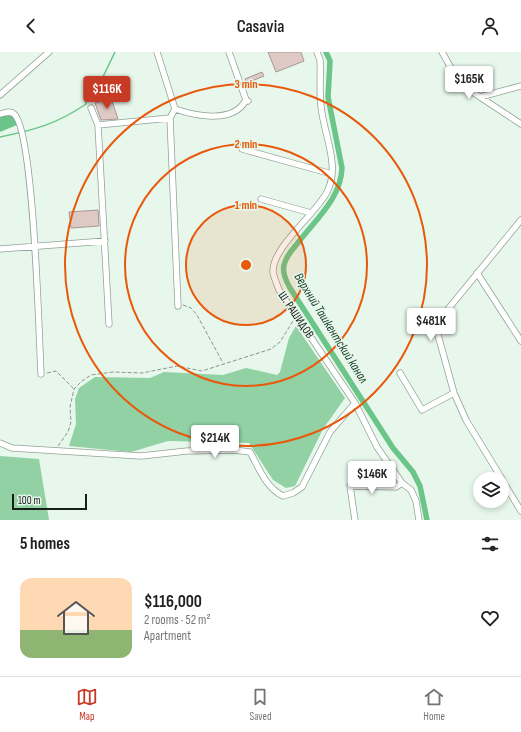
<!DOCTYPE html>
<meta charset="utf-8">
<style>
:root{--surface:#fff;--page:#f6f6f6;--text:#202124;--muted:#757577;--line:#e0e0e0;--accent:#c73b24}
body{margin:0;font-family:"Sofia Sans Condensed",sans-serif;background:var(--page);color:var(--text);height:100vh;display:flex;flex-direction:column;font-size:15px;white-space:nowrap}
*{box-sizing:border-box;margin:0}
p{font-size:13px;color:var(--muted)}
.icon{flex:none;width:22px;height:22px;fill:none;stroke:currentColor;stroke-width:2;stroke-linecap:round;stroke-linejoin:round}
.map{position:relative;height:468px;overflow:hidden}
.details{display:flex;flex-direction:column;background:var(--surface);flex:1}
.details>*{flex:none}
.tools{position:absolute;left:473px;top:420px;display:grid;gap:8px}
.tools a{display:grid;place-items:center;width:36px;height:36px;border-radius:50%;background:var(--surface);box-shadow:0 2px 6px #0003;font-size:20px}
.scale{position:absolute;left:12px;bottom:10px;width:75px;box-sizing:border-box;padding-left:4px;border:2px solid #171d19;border-top:0;font-size:11px;line-height:14px;white-space:nowrap;color:#171d19;-webkit-text-stroke:3px #e7f7eb;paint-order:stroke}
.price{position:absolute;translate:-50% -34px;padding:0 9px;border-radius:4px;background:#fff;color:#222;font-size:13px;line-height:26px;filter:drop-shadow(0 1px 2px #0008)}
.price::after{content:'';position:absolute;left:50%;top:24px;width:12px;height:9px;margin-left:-6px;background:inherit;clip-path:polygon(0 0,100% 0,50% 100%)}
.price.active{background:var(--accent);color:#fff}
ul{padding:0;list-style:none}
li{display:flex;align-items:center;gap:12px;height:100px;padding:0 20px}
li span{display:grid;place-items:center;flex:none;width:112px;height:80px;border-radius:12px;color:#555}
li>.icon{margin-inline-start:auto}
span .icon{width:48px;height:48px;fill:#fffc;stroke-width:1}
li b{font-size:17px}
h2{display:flex;justify-content:space-between;align-items:center;height:48px;padding:0 20px;font-size:17px}
header{display:flex;justify-content:space-between;align-items:center;height:52px;padding:0 20px;background:var(--surface);font-size:18px;font-weight:600}
.dock{display:flex;justify-content:space-around;align-items:center;height:56px;border-top:1px solid var(--line);background:var(--surface);font-size:11px;color:var(--muted)}
.dock a{display:grid;justify-items:center;gap:2px}
.dock .active{color:var(--accent)}
.map>svg:first-child{display:block}
</style>
<header><svg class="icon" aria-label="back" viewBox="0 0 24 24"><path d="M15 5l-7 7 7 7"/></svg>Casavia<svg class="icon" aria-label="person" viewBox="0 0 24 24"><circle cx="12" cy="8" r="4"/><path d="M4 21q1-7 8-7t8 7"/></svg></header>
<div class="map">
<svg width="521" height="468" viewBox="0 0 521 468">
<rect width="100%" height="100%" fill="#e7f7eb"/>
<path fill="#91d1a4" d="M296,274L345,346L323,377L295,434L286,436L273,428L249,391L168,389L131,400L69,394L76,372L75,347L79,336L95,325L150,326L164,320L223,323L246,316L277,323L280,320L289,286Z
M0,404L39,407L49,468H0Z"/>
<path fill="#6bc589" d="M6,63L14,64L17,73L0,80V65Z"/>
<g fill="none" stroke-linecap="round" stroke-linejoin="round">
<path stroke="#6bc589" stroke-width="1.5" d="M0,85C34,78 57,72 86,52V46L99,33L115,0"/>
<path stroke="#6bc589" stroke-width="5.5" d="M326,0L330,9L328,45L342,116C341,147 314,169 297,192C292,198 286,204 284,213C282,221 286,229 290,236L393,396L413,420L420,434L427,468"/>
</g>
<path fill="#dec9c5" stroke="#a99692" d="M268,0H301L304,9L276,20Z
M262,20L264,24L247,31L245,27Z
M111,46L118,67L101,68L95,51Z
M98,158L99,174L71,176L69,160Z"/>
<g fill="none" stroke-linecap="round" stroke-linejoin="round">
<g stroke="#93a297" stroke-width="7">
<path id="minor" d="M157,0L175,57
M229,0L246,48
M317,0L320,8C321,23 319,38 321,54C323,80 341,114 327,140C316,162 272,195 273,220C274,226 277,232 279,238L355,351L377,395L402,431L411,438L416,449L419,468
M442,0L451,16L471,39L521,72
M0,43L49,0
M480,45L521,34
M91,56L98,73L109,272
M0,62C5,61 10,58 14,62C34,79 39,285 41,322
M170,66L178,254
M98,73L170,66L175,57C196,64 233,72 246,48L248,49
M242,97L332,122
M261,147L311,161
M0,197L105,189
M477,221L521,289
M400,321L422,358L454,341
M0,391L12,396L141,404L187,399L234,398L250,400C259,416 266,436 283,444L293,441L302,435L330,380L355,351
M502,427L466,368L454,341L438,283L440,267L521,168
M502,428L521,459
M355,468L350,434L396,435L402,431"/>
</g>
<path stroke="#8a968d" stroke-width="1" stroke-dasharray="4 2" stroke-linecap="butt" d="M183,253L191,256L197,263L223,311
M47,321L56,319L74,337
M58,394L68,380L71,370L70,355L74,337L82,329L91,323L113,320L142,321L177,314L202,319L271,297L280,290L293,269"/>
<use href="#minor" stroke="#fff" stroke-width="5.5"/>
</g>
<circle cx="246" cy="213" r="60" fill="#e8590c" fill-opacity=".12"/>
<g fill="none" stroke="#e8590c" stroke-width="2">
<circle cx="246" cy="213" r="60"/>
<circle cx="246" cy="213" r="121"/>
<circle cx="246" cy="213" r="181"/>
</g>
<g text-anchor="middle" dominant-baseline="central" stroke-width="3" stroke-linejoin="round" paint-order="stroke">
<g font-size="12" fill="#171d19" stroke="#e7f7eb">
<text transform="translate(296 263) rotate(56)">Ш. РАШИДОВ</text>
</g>
<g font-size="13" font-style="italic" fill="#173d25" stroke="#e7f7eb">
<text transform="translate(331 276) rotate(58)">Верхний Ташкентский канал</text>
</g>
</g>
<circle cx="246" cy="213" r="6" fill="#e8590c" stroke="#e7f7eb" stroke-width="2"/>
<g font-size="12" text-anchor="middle" font-weight="bold" fill="#e8590c" stroke="#e7f7eb" stroke-width="3" stroke-linejoin="round" paint-order="stroke">
<text x="246" y="36">3 min</text>
<text x="246" y="96">2 min</text>
<text x="246" y="157">1 min</text>
</g>
</svg>
<div class="tools">
<a><svg class="icon" aria-label="layers" viewBox="0 0 24 24"><path d="M12 4l9 5-9 5-9-5zM3 14l9 5 9-5"/></svg></a>
</div>
<div class="scale">100 m</div>
<b class="price" style="left:469px;top:48px">$165K</b>
<b class="price active" style="left:107px;top:58px">$116K</b>
<b class="price" style="left:431px;top:290px">$481K</b>
<b class="price" style="left:215px;top:407px">$214K</b>
<b class="price" style="left:372px;top:443px">$146K</b>
</div>
<section class="details">
<h2>5 homes<svg class="icon" aria-label="filters" viewBox="0 0 24 24"><path d="M4 7h16M4 17h16"/><circle cx="9" cy="7" r="2"/><circle cx="15" cy="17" r="2"/></svg></h2>
<ul>
<li><span style="background:linear-gradient(#ffd9b3 65%,#8fb573 0)"><svg class="icon" aria-label="home" viewBox="0 0 24 24"><path d="M3 11l9-7 9 7M6 9v11h12V9"/></svg></span><div><b>$116,000</b><p>2 rooms · 52 m²</p><p>Apartment</p></div><svg class="icon" aria-label="heart" viewBox="0 0 24 24"><path d="M12 20l-8-8c-3-5 5-10 8-4 3-6 11-1 8 4z"/></svg></li>
</ul>
</section>
<nav class="dock">
<a class="active"><svg class="icon" aria-label="map" viewBox="0 0 24 24"><path d="M3 6l6-2 6 2 6-2v14l-6 2-6-2-6 2zM9 4v14M15 6v14"/></svg>Map</a>
<a><svg class="icon" aria-label="saved" viewBox="0 0 24 24"><path d="M7 4h10v16l-5-4-5 4z"/></svg>Saved</a>
<a><svg class="icon" aria-label="home" viewBox="0 0 24 24"><path d="M3 11l9-7 9 7M6 9v11h12V9"/></svg>Home</a>
</nav>
